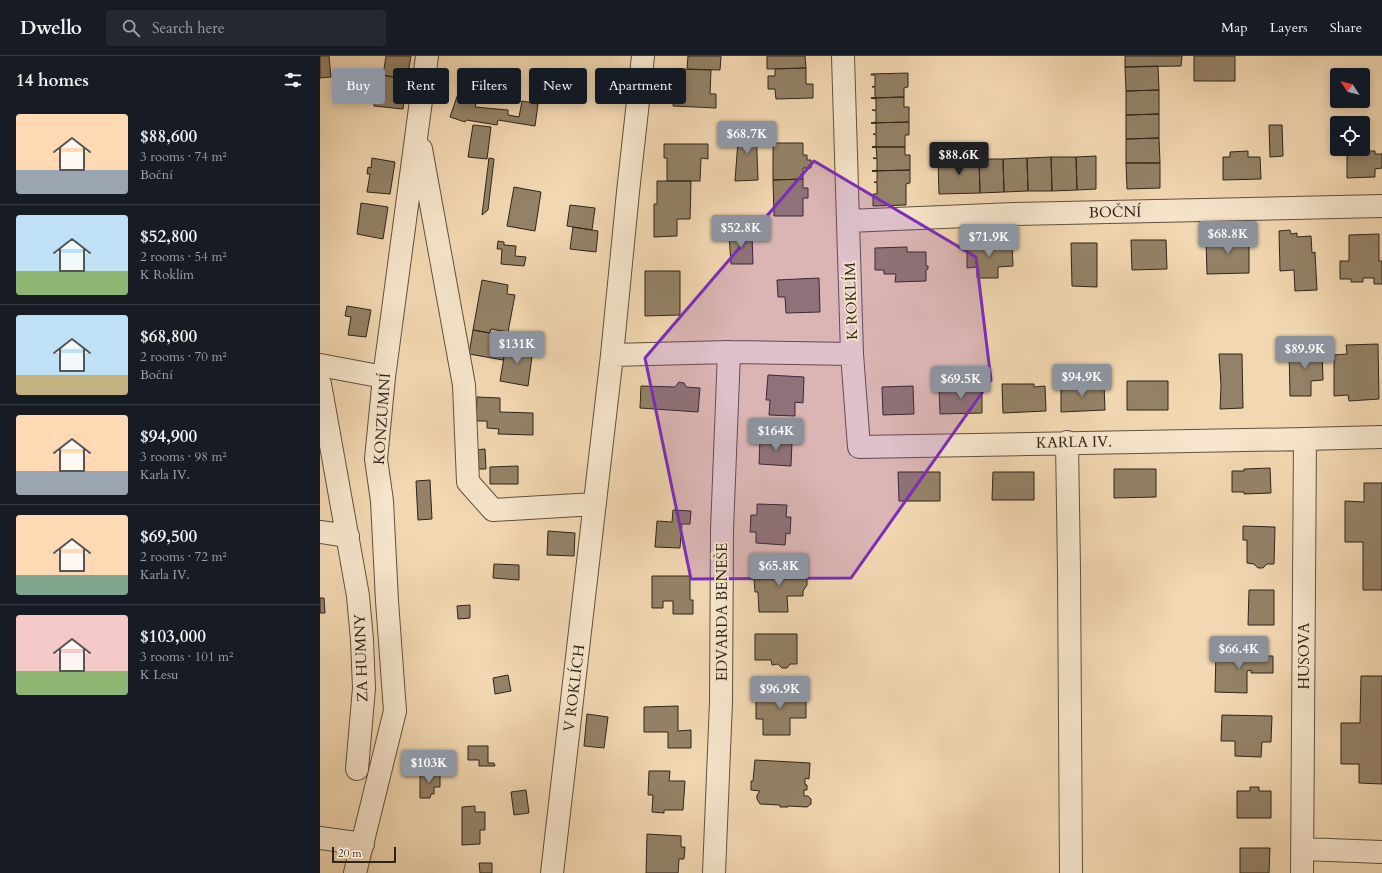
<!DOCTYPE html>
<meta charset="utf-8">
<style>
:root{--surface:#171b24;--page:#242831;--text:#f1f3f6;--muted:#9ea1a6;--line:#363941;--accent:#8c9099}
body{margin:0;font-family:Cardo,serif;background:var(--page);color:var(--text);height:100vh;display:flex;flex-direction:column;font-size:15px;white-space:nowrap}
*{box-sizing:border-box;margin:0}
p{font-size:13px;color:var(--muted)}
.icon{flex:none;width:22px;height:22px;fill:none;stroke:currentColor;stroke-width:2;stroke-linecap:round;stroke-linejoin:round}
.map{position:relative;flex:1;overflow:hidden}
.drawer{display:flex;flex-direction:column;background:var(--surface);width:320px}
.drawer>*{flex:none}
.hud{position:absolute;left:12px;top:12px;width:380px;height:36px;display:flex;gap:8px}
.needle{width:26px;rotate:306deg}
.tools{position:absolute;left:1010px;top:12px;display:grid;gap:8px}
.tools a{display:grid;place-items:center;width:40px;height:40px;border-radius:4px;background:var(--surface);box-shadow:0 2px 10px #0003;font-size:20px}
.scale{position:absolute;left:12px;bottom:10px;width:64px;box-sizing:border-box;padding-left:4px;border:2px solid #2f2418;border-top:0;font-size:11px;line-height:14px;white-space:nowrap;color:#2f2418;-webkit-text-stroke:3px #f7e6cd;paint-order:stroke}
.price{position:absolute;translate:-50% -34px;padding:0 9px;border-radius:4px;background:var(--accent);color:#fff;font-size:13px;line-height:26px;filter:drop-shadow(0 1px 2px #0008)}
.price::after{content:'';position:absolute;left:50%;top:24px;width:12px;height:9px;margin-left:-6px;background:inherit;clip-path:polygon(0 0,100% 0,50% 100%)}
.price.current{background:#222;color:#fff}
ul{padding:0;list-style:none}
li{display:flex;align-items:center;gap:12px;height:100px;padding:0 16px}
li+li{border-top:1px solid var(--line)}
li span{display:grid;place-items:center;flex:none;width:112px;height:80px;border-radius:4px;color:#555}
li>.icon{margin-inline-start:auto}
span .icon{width:48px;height:48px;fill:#fffc;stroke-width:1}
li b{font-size:17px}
h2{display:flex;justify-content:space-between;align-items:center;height:48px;padding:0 16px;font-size:17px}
.pill{padding:0 14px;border-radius:4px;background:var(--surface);box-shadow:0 2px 10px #0003;font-size:14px;line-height:36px}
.pill.current{background:var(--accent);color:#fff}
header{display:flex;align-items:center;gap:24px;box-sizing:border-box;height:56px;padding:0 20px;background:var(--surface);border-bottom:1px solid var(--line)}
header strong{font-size:19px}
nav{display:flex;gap:22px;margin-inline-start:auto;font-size:14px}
.search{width:280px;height:36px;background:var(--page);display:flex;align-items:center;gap:10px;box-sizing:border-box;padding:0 14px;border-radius:4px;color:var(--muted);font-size:15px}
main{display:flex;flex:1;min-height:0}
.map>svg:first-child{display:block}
</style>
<header>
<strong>Dwello</strong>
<div class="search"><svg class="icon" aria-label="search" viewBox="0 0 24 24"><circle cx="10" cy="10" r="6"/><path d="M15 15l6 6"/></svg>Search here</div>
<nav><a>Map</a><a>Layers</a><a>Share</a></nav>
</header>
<main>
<section class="drawer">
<h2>14 homes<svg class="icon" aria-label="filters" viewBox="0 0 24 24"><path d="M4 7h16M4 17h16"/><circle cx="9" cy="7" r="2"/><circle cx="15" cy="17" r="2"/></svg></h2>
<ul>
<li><span style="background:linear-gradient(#ffd9b3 70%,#9aa5b1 0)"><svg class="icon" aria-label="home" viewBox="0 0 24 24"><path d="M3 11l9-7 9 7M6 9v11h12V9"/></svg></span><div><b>$88,600</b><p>3 rooms · 74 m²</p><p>Boční</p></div></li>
<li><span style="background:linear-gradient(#bfe0f5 70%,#8fb573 0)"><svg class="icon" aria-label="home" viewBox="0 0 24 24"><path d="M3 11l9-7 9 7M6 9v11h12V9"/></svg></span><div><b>$52,800</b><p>2 rooms · 54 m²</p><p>K Roklím</p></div></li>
<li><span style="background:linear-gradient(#bfe0f5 75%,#c2b280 0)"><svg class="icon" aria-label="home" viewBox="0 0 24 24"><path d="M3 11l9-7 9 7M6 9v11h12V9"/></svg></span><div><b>$68,800</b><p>2 rooms · 70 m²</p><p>Boční</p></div></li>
<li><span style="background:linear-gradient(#ffd9b3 70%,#9aa5b1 0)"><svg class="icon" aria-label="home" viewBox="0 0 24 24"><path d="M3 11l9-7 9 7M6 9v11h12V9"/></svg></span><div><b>$94,900</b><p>3 rooms · 98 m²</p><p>Karla IV.</p></div></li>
<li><span style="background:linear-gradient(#ffd9b3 75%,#7fa58c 0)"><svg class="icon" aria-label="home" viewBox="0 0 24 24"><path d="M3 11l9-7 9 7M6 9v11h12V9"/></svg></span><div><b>$69,500</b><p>2 rooms · 72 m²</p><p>Karla IV.</p></div></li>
<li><span style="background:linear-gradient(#f6c9c9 70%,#8fb573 0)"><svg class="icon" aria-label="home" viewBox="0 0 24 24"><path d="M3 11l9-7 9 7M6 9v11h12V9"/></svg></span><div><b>$103,000</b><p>3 rooms · 101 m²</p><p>K Lesu</p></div></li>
</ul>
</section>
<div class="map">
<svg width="1062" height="817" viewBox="0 0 1062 817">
<rect width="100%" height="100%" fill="#f2d8b2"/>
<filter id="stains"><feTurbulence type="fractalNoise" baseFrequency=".005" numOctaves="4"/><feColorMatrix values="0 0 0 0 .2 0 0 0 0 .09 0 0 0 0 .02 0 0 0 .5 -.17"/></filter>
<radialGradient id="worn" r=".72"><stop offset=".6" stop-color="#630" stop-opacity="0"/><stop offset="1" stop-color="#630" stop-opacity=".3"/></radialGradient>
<path fill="#948268" stroke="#2f2418" d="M0,0H9L11,21L0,22Z
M66,0H91L87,23L63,19Z
M368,0H401L400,14L367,13Z
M447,0H485L486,12L447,13Z
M805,0H862L861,10L805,11Z
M874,0H915V25H874Z
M838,10L839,34L806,35L805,11Z
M486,12V28H493V42L456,43L455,33H448V20H455V13Z
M358,13L391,14L390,38H396V52L353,50L354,35H357Z
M39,16L87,23L83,53L54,50L56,31L39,28Z
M588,17V31L584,32V41L551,42H555V31H552L555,30V19H551V18Z
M142,26L161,32L155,51L188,54V59L199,61L202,45L218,48L215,70L178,64L177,69L146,64L145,66L130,61Z
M839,34V58L806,59V35Z
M584,41V51H589V66L551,67L556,66V55L552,54H556V43L551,42Z
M839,58V82L806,83V59Z
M589,66V79H585V91H552L556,90V79L553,78H556V67H551Z
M153,69L171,71L167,103L148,101Z
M949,69H962L963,100L950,101Z
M419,71H436L438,124L415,125Z
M839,82L840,107H806V83Z
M453,87H483V99H487V104H491V112H483V123L453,124Z
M344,88H388V103L381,102L380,125H347V102H344Z
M552,91H585V99H590V114L552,115L557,114V103L553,102H557L556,91Z
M1027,93H1038V95H1055V98H1062V112L1055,113V121L1027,122Z
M928,95V101H940L941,123L903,124V101H910V96Z
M776,100V133L757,134L756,101Z
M731,101H756L757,134L732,135Z
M731,101L732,135H708L707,102Z
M52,102L75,106L70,138L47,136L50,118H47L48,111L51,112Z
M169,102L174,103L168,154L162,159Z
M707,102L708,135L684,136L683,103Z
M659,103H683L684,136L660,137Z
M659,103L660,137L619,138L618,104Z
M806,107H840V132L807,133Z
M590,114V127L586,128V149L553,150V138H557V127L554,126H557V115H552Z
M483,123V132H488V142H483V160H454L453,124Z
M337,125H371L370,163H357V180L334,181V148H337Z
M194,131L221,136L215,175L187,170Z
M41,147L68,151L63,183L37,178Z
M250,149L275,152L272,174L247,170Z
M253,171L278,175L276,196L250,193Z
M970,174L971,178L977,177V181L991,180L992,197L995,196L997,234L975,235L974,214L960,215L959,175Z
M1059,178V205H1062V228H1054V222H1043V226H1031V223H1020V205H1029V179Z
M409,179H432L433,208H411Z
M929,181V217L887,218L886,182Z
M811,184H846L847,213L812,214Z
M178,185L184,186V189L196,190L195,200L206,201L204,210L181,208L182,193H177Z
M692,187L693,210L678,211V222H657V211L647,212V188Z
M751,187H777V231L752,230Z
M587,191V196H606V210H608V213L606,214V225L575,226L576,218H564V214H555V192Z
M325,215H360V259L325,260Z
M499,222L500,256L466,257L465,241H458L457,224Z
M162,224L188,229L187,238L195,239L188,276L171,273L170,277L153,274Z
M27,250L51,254L46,281L28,279L31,261L25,260Z
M153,274L188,280L183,304L149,298Z
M1058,288L1059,343L1029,345L1028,339L1014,340V299L1027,298L1026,289Z
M186,289L213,293L208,330L180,325Z
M1002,292L1003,324L991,325V340H970L969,293Z
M899,298H922L923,352L900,353L901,330Z
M448,319L484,321L483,347L475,346V360L449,359L450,344H446Z
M807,325H848V354H807Z
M359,326L364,327L366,331L380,332L378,356L320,352L321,330L355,331Z
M772,327V330L784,329L785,354L741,356V328Z
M682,328H714V331L725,330L726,355L683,357Z
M593,330L594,358L563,359L562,331Z
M631,330H662V357L620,358L619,332H631Z
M157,341L180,342V356L213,357V379L178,378L179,373L167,372V365H156Z
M440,383L472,385L471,410L439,408Z
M165,393L166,413H156L155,394Z
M198,410V428H170V411Z
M950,412L951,437L924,438V436H912V415H924V413Z
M794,413H836V441L794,442Z
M578,416H620V445H579Z
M673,416H714V444H672Z
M110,424L112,463L98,464L96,425Z
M1044,427H1062V534H1043V486H1025V445L1044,446Z
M437,448L467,449L466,461H471L470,478L466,477L465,489L436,487V476H430L431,459H437Z
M353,454L371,455L370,468H362L360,492L335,491L337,465L352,466Z
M923,470L955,471L954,508H947L943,512H938L934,508L927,507V484H923Z
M228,475L255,477L254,500L227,499Z
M174,508L199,509V524L173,522Z
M483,511V516L487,522V529L483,535V540H467L468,556H439L438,536H435L434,523H438V512Z
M332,520H370V544H373V558H353V545H343V552H332Z
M929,534H954V569H928Z
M0,542H4L5,557H0Z
M150,549V562L138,563L137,550Z
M435,578H477V608H470L467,612H462L458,608L452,609L451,604H435Z
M896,596L928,597L927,600H953V617H931V614L927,615V637L895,636Z
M188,619L191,635L175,638L173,622Z
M1041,620H1062V728L1039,727V708H1021V667H1040Z
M486,635V662H470V679H443V663H436V636Z
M358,650V675L371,674V692H348V676H324V651Z
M267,658L288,661L284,692L264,690Z
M902,659L952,660L951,686H942L941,701L915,700V685H901Z
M148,690H168V707H174L175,710H159V704H148Z
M435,704L490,707L489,723L485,722V729H487V734H484V740H488L491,743V748L487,751L468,750V751H460V749L440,748L437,743V739L440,735L431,734V725H433Z
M329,715H350L349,725H365L363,754H344V757L332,756L333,739H328Z
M100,717L120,718V731H114V738H111L110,742H100Z
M930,731H939V735H951V762H917V735H930Z
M206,734L209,757L194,759L191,736Z
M155,750V756H165V774H160V788L142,789V751Z
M327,778L361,780V791H365L364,803H359L358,817H326Z
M920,792H950L949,817H920Z
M159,807H172V817H160Z"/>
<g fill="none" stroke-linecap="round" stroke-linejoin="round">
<g stroke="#60513e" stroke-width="24">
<path id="street" d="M523,0L532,298L539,391L985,383L1062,381
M101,93L144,329L148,426L173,454L275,448
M528,165L694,158L1062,150
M292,299L409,296L532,298
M0,309L64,321
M0,328L38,540L42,584L44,632L37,713
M747,386L749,513L751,817
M0,476L28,480
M0,782L43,788
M983,793L1062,796
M35,817L75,655L67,545L62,445L56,403L64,321L107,0
M232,817L292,299L308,136L323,0
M394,817L401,646L402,474L409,296
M982,817L985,383"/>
</g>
<use href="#street" stroke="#f7e6cd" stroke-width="22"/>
</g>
<path fill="#7b2cbf" fill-opacity="0.2" stroke="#7b2cbf" stroke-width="3" stroke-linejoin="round" d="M494,105L656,201L671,324L531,522L371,523L325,302Z"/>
<g text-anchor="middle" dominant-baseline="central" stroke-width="3.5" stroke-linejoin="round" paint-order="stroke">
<g font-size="15" fill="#2f2418" stroke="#f7e6cd">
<text transform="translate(795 156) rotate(-1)">BOČNÍ</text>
<text transform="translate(531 245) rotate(-92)">K ROKLÍM</text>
<text transform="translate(62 363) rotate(-86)">KONZUMNÍ</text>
<text transform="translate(754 386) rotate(-1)">KARLA IV.</text>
<text transform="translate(402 556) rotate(-90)">EDVARDA BENEŠE</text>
<text transform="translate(984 600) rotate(-90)">HUSOVA</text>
<text transform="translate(41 602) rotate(-92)">ZA HUMNY</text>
<text transform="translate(254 632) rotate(-83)">V ROKLÍCH</text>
</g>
</g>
<rect width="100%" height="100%" filter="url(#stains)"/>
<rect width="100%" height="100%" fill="url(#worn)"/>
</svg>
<div class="tools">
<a><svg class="needle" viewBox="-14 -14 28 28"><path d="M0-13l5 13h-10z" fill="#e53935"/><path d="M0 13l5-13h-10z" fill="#9ea1a6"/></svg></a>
<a><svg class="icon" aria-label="locate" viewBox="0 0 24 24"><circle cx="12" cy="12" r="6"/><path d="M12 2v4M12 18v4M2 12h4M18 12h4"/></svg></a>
</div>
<div class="scale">20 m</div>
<b class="price" style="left:427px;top:99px">$68.7K</b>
<b class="price current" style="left:639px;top:120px">$88.6K</b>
<b class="price" style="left:421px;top:193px">$52.8K</b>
<b class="price" style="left:908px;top:199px">$68.8K</b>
<b class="price" style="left:669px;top:202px">$71.9K</b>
<b class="price" style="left:197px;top:309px">$131K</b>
<b class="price" style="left:985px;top:314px">$89.9K</b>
<b class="price" style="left:762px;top:342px">$94.9K</b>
<b class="price" style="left:641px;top:344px">$69.5K</b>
<b class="price" style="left:456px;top:396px">$164K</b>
<b class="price" style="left:459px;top:531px">$65.8K</b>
<b class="price" style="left:919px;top:614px">$66.4K</b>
<b class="price" style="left:460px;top:654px">$96.9K</b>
<b class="price" style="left:109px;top:728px">$103K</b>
<div class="hud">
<a class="pill current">Buy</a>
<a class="pill">Rent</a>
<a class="pill">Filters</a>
<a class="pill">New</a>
<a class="pill">Apartment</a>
</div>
</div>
</main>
